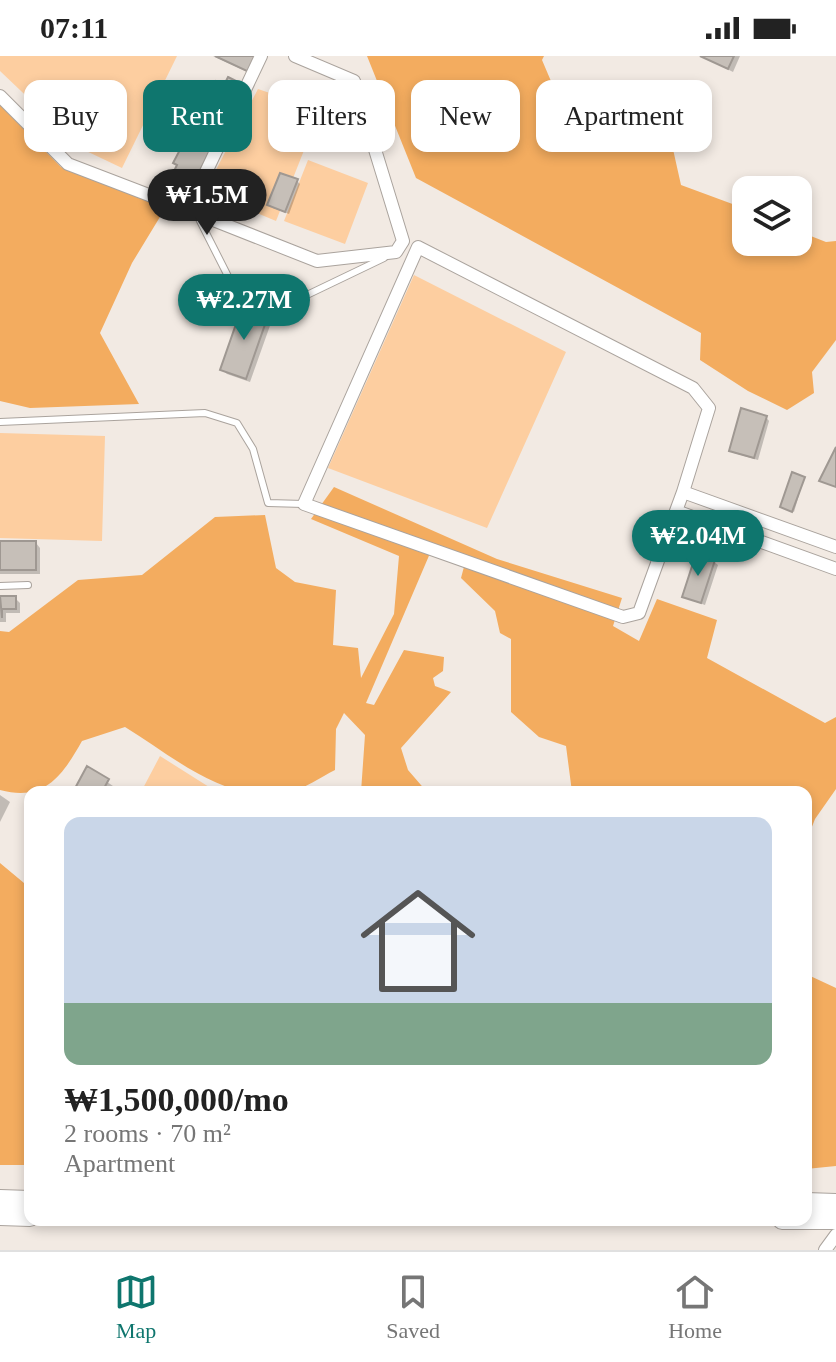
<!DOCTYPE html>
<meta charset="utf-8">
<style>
:root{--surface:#fff;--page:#f2f2f2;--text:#222;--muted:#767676;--line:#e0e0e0;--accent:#0f766e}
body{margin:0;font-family:"Times New Roman",serif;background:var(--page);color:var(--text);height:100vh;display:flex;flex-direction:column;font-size:30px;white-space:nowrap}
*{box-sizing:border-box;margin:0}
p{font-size:26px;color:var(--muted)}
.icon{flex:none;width:44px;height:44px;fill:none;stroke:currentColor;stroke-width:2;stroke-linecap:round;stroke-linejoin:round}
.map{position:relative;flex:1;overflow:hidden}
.details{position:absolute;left:24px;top:730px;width:788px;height:440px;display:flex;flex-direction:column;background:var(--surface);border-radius:16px;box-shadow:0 4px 12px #0003}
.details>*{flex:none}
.banner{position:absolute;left:24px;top:24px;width:788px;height:72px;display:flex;gap:16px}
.controls{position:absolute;left:732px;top:120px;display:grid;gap:16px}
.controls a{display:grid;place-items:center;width:80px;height:80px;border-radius:16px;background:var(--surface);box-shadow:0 4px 12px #0003;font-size:40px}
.price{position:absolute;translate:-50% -68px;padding:0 18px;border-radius:28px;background:var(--accent);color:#fff;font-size:26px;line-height:52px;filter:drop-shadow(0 2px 4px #0008)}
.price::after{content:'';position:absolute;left:50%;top:48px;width:24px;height:18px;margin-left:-12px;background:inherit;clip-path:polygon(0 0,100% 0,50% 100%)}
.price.active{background:#222;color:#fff}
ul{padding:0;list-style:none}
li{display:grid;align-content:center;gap:16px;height:424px;padding:0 40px}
li span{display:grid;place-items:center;height:248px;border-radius:16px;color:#555}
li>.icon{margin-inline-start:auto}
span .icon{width:144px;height:144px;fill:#fffc;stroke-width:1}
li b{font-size:34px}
.pill{padding:0 28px;border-radius:16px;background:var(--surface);box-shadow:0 4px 12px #0003;font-size:28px;line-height:72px}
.pill.active{background:var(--accent);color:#fff}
.status{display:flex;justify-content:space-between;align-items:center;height:56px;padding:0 40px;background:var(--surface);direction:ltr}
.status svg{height:22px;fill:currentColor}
.tab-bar{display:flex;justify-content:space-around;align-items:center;height:112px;border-top:2px solid var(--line);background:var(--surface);font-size:22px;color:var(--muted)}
.tab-bar a{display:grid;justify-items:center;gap:4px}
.tab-bar .active{color:var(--accent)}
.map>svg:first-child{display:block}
</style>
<div class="status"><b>07:11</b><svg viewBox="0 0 49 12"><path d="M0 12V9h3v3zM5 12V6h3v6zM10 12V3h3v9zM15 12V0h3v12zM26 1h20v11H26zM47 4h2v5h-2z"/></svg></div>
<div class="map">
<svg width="836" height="1194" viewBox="0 0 836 1194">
<rect width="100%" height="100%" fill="#f2eae3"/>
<path fill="#fdcea0" d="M177,0L122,112L82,93L0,15V0Z
M258,33L320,54L276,165L205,135Z
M308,104L368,127L345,188L284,165Z
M414,219L566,296L487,472L328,412Z
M0,377L105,380L102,485L0,482Z
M160,700L217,736H141Z"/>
<path fill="#f3ac5f" d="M367,0H544L542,4L559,44L631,24L662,44L681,129L746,153V186H798V175L826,186L836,185V284L812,316L814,337L787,354L748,335L700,304L701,277L416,122Z
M0,49L61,111L166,151L132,207L100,277L139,348L30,352L0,345Z
M334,431L497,503L622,542L613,570L639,585L657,543L717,564L707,602L825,667L836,661V733L815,763L806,786V736H572L566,690L539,681L511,656V583L500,577L495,555L461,522L465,507L431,495L366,647L374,649L404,594L444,601L443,615L433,622L435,630L451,636L401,692L408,714L427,736H361L365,679L344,657L336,673L335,714C321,721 304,733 290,736C228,750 174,701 125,671L82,685C62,720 45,746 0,734V575L9,576L78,524L142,519L215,461L265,459L276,512L295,526L336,534L333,589L358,592L361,622L394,558L399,500L311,463Z
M0,807L30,832V1109H0Z
M806,918L836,932V1110L806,1113Z"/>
<path fill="#0003" d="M213,0H263L254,19Z
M702,0H740L733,16Z
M225,31L198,131L175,117L189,82L177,76L171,87L158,79Z
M297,125L300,128L289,158L273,152L270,149Z
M268,259L272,264L250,326L227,318L222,313Z
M766,361L769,365L758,404L734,397L731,394Z
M804,422L794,456L784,452Z
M0,487H36L40,492V518H0Z
M714,506L718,509L705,549L688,543L684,540Z
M0,542H15L20,547V557H6V566H0Z
M88,713L113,730L109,736H75Z
M0,739L10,746L0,766Z"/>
<path fill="#c6bfb8" stroke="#9f9892" stroke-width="2" d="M215,0H256L249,16Z
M700,0H734L728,13Z
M228,21L244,29L193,128L173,117L177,109L173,107L216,25L224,29Z
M181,29L207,42L187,81L173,74L168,85L156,79Z
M280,117L298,123L285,156L267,149Z
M243,248L269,257L246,323L220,314Z
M741,352L767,360L754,402L729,395Z
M836,391V431L819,425Z
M792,416L805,421L792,456L780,451Z
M0,485H36V514H0Z
M696,498L715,504L701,547L682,541Z
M0,540H16V553H2V562Z
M87,710L109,723L102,736H73Z"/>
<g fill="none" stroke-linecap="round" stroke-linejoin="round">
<g stroke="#aaa39d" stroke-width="8">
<path id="lane" d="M198,161L235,234L284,250L384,202
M0,366L205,357L237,367L253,393L268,447L304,448
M0,530L28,529"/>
</g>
<g stroke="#aaa39d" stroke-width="14">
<path id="street" d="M261,0L188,154L317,205L396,196L403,185
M295,0L354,25L403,185
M0,40L68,108L188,154
M676,455L639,557L623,561L304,448L418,191L693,332L709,352L683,436
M836,491L683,436L676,455L836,513
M825,1194L836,1179"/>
</g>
<g stroke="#aaa39d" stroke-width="20">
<path id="secondary" d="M0,1143L30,1144
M806,1146L836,1147
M0,1160L30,1161
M782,1164H836"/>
</g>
<use href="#lane" stroke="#fff" stroke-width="6"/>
<use href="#street" stroke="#fff" stroke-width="12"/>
<use href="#secondary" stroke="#fff" stroke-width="18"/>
</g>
</svg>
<div class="controls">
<a><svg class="icon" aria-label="layers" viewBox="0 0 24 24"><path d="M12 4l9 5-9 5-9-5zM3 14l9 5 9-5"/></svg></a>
</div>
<b class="price active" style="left:207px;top:181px">₩1.5M</b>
<b class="price" style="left:244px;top:286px">₩2.27M</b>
<b class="price" style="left:698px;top:522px">₩2.04M</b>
<div class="banner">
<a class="pill">Buy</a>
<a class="pill active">Rent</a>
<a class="pill">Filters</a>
<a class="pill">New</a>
<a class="pill">Apartment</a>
</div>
<section class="details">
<ul>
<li><span style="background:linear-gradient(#c9d6e8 75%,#7fa58c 0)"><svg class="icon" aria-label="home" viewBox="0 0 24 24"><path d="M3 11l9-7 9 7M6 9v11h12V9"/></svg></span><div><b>₩1,500,000/mo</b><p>2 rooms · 70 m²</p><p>Apartment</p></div></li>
</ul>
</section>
</div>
<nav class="tab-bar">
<a class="active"><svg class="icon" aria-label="map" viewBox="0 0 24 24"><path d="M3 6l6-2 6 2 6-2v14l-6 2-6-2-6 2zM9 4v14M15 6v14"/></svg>Map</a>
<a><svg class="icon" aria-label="saved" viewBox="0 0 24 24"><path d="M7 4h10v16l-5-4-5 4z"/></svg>Saved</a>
<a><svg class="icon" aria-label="home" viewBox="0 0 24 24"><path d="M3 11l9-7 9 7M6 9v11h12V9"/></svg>Home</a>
</nav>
